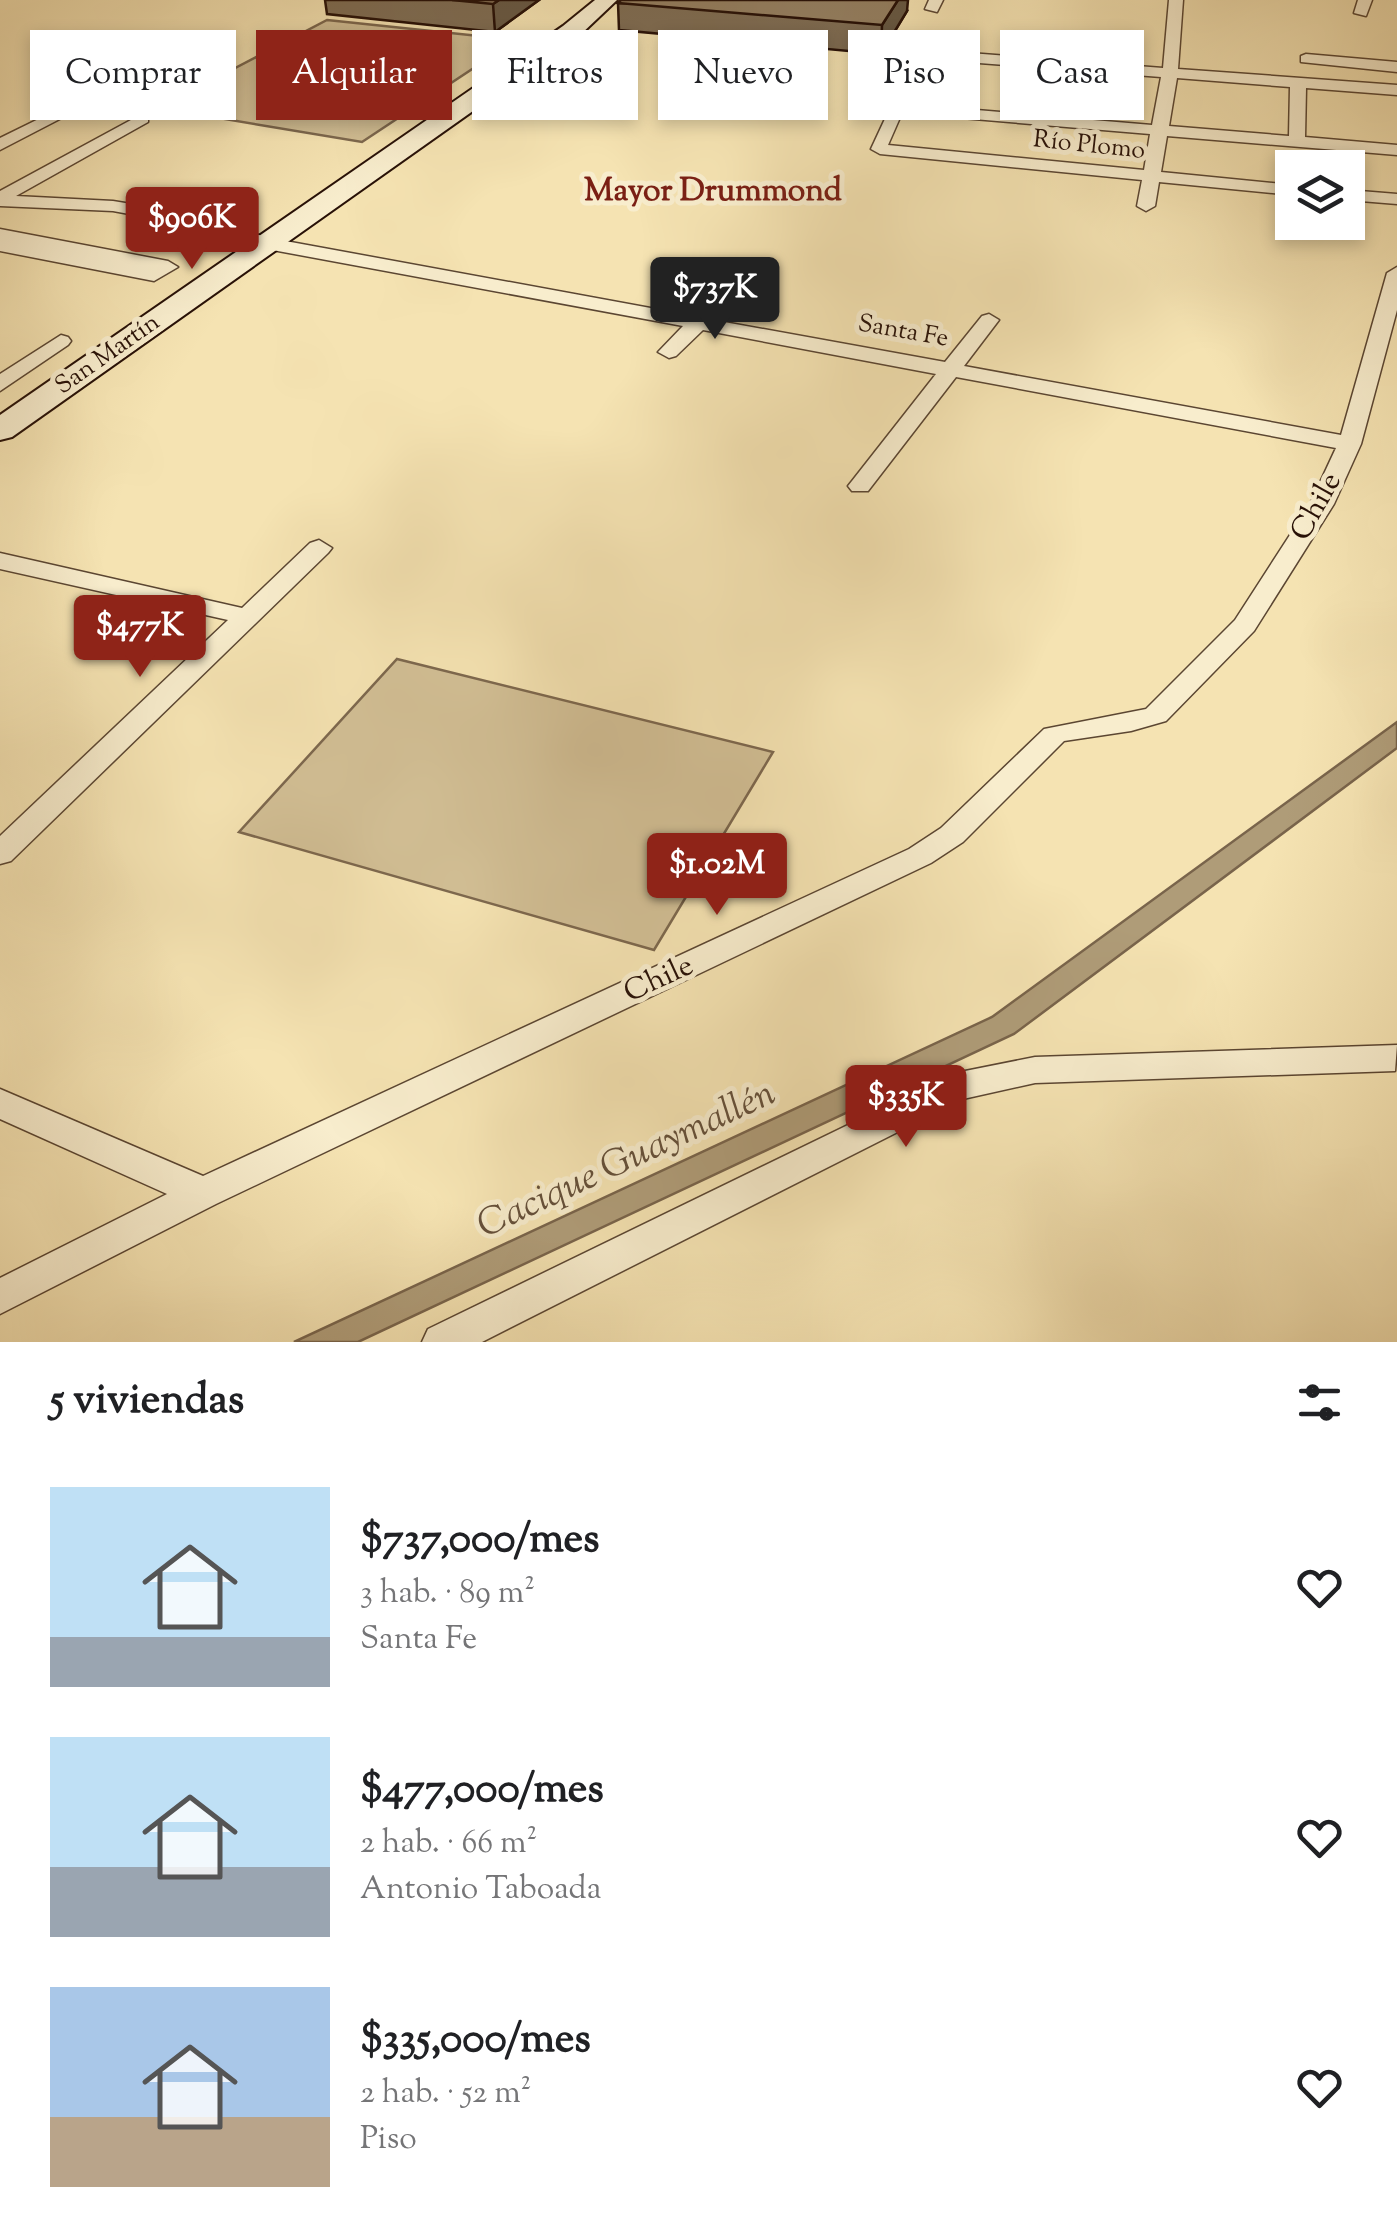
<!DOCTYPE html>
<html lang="es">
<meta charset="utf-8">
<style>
:root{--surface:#fff;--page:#f6f6f6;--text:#202124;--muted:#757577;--accent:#8f2418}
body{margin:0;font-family:"Sorts Mill Goudy",serif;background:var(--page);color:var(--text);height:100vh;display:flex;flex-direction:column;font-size:38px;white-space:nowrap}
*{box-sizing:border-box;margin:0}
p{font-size:32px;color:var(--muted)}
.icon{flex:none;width:55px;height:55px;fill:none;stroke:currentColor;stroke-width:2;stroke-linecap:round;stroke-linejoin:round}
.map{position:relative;height:1342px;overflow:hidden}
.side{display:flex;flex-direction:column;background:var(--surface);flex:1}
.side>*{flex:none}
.guide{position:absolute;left:30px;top:30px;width:1338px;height:90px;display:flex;gap:20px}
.tools{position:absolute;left:1275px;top:150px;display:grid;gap:20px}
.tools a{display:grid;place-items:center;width:90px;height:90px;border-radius:0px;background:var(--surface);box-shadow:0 5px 15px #0003;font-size:50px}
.price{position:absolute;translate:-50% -85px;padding:0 22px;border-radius:10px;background:var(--accent);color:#fff;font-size:32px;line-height:65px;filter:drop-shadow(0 2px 5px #0008)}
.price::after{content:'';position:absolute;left:50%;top:60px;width:30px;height:22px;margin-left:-15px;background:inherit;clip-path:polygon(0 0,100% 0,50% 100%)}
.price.active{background:#222;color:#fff}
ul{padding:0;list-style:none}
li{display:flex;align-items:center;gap:30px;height:250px;padding:0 50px}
li span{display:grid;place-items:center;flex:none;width:280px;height:200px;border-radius:0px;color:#555}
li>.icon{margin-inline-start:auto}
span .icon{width:120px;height:120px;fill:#fffc;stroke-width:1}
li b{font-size:42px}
h2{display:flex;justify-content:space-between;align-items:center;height:120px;padding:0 50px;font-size:42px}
.tag{padding:0 35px;border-radius:0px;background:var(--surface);box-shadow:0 5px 15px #0003;font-size:35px;line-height:90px}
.tag.active{background:var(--accent);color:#fff}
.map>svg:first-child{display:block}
</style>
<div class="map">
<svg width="1397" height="1342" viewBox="0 0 1397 1342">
<rect width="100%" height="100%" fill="#f5e3b2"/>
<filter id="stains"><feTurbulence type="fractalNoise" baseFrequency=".002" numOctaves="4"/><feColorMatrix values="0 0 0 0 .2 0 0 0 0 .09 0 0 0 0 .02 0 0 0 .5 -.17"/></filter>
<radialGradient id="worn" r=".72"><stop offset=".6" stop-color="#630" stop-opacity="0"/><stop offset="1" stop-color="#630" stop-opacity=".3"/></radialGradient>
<path fill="#d2bf95" stroke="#7d684e" stroke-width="2.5" d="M327,20L516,40L362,142L159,108Z
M397,659L773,752L654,950L239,832Z"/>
<path fill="#af9c78" stroke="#79644b" stroke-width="2.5" d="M1397,722V748L1014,1034L358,1342H294L992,1017Z"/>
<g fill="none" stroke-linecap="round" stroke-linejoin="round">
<g stroke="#5b4632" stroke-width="3">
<path id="minor" d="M929,0H943L937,12L925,9Z
M1169,0H1183L1178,69L1397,85V95L1306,88L1305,137L1397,145V155L1167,136L1161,172L1292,185V195L1159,182L1155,206L1146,211L1137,206L1142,180L880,154L871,149L924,35L936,38L931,50L1163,68ZM927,59L1161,77L1152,125L906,104ZM1177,78L1290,87L1289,136L1169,126ZM902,113L1150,134L1144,170L888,145Z
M1358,0H1372L1366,16L1354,13Z
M1306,54L1397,62V72L1301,62V56Z
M65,106L79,109L0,150V138Z
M142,114L148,116V122L16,196L113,201L180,212L269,238L694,316L720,291L727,289L737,295L713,320L945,362L982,316L989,314L999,320L964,366L1341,435L1387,273L1397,267V310L1361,444L1334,504L1254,631L1166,721L1131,731L1064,741L963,842L931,863L216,1204L0,1314V1278L167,1194L0,1119V1089L203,1176L909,849L941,828L1044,729L1146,709L1235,620L1310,504L1336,448L956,377L868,491H852L848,486L852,481L936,374L703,330L676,356L669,358L658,352L683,326L267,249L178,223L113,211L0,206V191Z
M1348,190L1397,194V204L1348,200Z
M0,229L168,261L178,267L154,281L0,251Z
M61,335L68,337L71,341L68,345L0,391V374Z
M319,540L332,548L328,553L11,861L0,864V836L228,620L0,569V553L242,608L310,543Z
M1397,1045L1395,1071L1035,1083L963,1099L482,1342H422L428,1329L955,1073L1035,1057Z"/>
</g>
<g stroke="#281107" stroke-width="4">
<path id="secondary" d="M595,0H617L579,36L12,437L0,440V415L563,26Z"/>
</g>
<use href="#minor" fill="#f8edcd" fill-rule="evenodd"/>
<use href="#secondary" fill="#f8edcd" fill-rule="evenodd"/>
</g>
<path fill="#7e6c53" stroke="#281107" stroke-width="2.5" d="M325,0H539L495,32L327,14Z
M618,3L907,11L881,54L619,30Z
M358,48L410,51L411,66L380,68L386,84L380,87L381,92L372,98L361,97L340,108L320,106L318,90L329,86L328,76L359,62Z"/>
<path fill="#675843" stroke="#281107" stroke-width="2.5" d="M499,0H539L495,32L493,4Z
M898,0H908L907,11L881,54L882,25Z
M378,61L379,72L384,68L386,84L380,87L381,92L372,98L370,66Z
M359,81L361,97L340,108L338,93Z"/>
<path fill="#937e60" stroke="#281107" stroke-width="2.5" d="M452,0H499L493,4Z
M621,0H898L882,25L618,3Z
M408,45L410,51L377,53L378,61L370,66L384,68L373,76L379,77L370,83L359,81L338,93L318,90L340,81H337L341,78L328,76L351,61L360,62L358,48Z"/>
<g text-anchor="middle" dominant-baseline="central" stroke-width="10" stroke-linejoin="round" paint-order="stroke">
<g font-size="25" fill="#281107" stroke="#f8edcd">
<text transform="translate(1089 146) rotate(6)">Río Plomo</text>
<text transform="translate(903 332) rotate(10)">Santa Fe</text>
<text transform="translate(108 355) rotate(-35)">San Martín</text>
</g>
<g font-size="30" fill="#281107" stroke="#f8edcd">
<text transform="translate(1317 507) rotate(-61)">Chile</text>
<text transform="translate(659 980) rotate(-25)">Chile</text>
</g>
<g font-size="32" font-weight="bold" fill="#7a1f14" stroke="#f8edcd">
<text x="713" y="192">Mayor Drummond</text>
</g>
<g font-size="38" font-style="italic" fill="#65503a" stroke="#f8edcd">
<text transform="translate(627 1161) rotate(-25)">Cacique Guaymallén</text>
</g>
</g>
<rect width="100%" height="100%" filter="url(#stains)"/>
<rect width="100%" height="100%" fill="url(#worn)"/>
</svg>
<div class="tools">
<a><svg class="icon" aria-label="layers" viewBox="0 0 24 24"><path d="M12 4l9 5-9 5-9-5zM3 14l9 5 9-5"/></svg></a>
</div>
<b class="price" style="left:192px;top:272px">$906K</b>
<b class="price active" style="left:715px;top:342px">$737K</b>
<b class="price" style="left:140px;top:680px">$477K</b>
<b class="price" style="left:717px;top:918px">$1.02M</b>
<b class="price" style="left:906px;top:1150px">$335K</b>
<div class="guide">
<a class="tag">Comprar</a>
<a class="tag active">Alquilar</a>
<a class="tag">Filtros</a>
<a class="tag">Nuevo</a>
<a class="tag">Piso</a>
<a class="tag">Casa</a>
</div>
</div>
<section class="side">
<h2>5 viviendas<svg class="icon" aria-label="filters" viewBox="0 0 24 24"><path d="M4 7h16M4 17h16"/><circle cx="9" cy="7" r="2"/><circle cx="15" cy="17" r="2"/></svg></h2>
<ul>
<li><span style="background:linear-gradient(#bfe0f5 75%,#9aa5b1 0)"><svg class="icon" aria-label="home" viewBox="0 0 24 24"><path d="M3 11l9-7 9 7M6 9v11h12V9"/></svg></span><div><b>$737,000/mes</b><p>3 hab. · 89 m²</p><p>Santa Fe</p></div><svg class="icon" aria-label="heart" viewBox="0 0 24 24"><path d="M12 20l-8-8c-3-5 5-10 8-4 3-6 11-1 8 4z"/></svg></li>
<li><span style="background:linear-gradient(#bfe0f5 65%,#9aa5b1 0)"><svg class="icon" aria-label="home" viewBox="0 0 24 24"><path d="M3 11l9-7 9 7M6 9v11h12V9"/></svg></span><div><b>$477,000/mes</b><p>2 hab. · 66 m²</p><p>Antonio Taboada</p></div><svg class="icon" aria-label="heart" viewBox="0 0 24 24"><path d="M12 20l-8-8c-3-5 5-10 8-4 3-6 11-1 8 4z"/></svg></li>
<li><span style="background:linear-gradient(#a9c7e8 65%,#b9a48a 0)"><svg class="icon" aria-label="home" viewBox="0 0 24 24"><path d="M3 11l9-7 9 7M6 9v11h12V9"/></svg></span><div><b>$335,000/mes</b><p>2 hab. · 52 m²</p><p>Piso</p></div><svg class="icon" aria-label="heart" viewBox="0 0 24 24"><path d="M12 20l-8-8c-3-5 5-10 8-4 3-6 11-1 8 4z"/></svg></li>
</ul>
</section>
